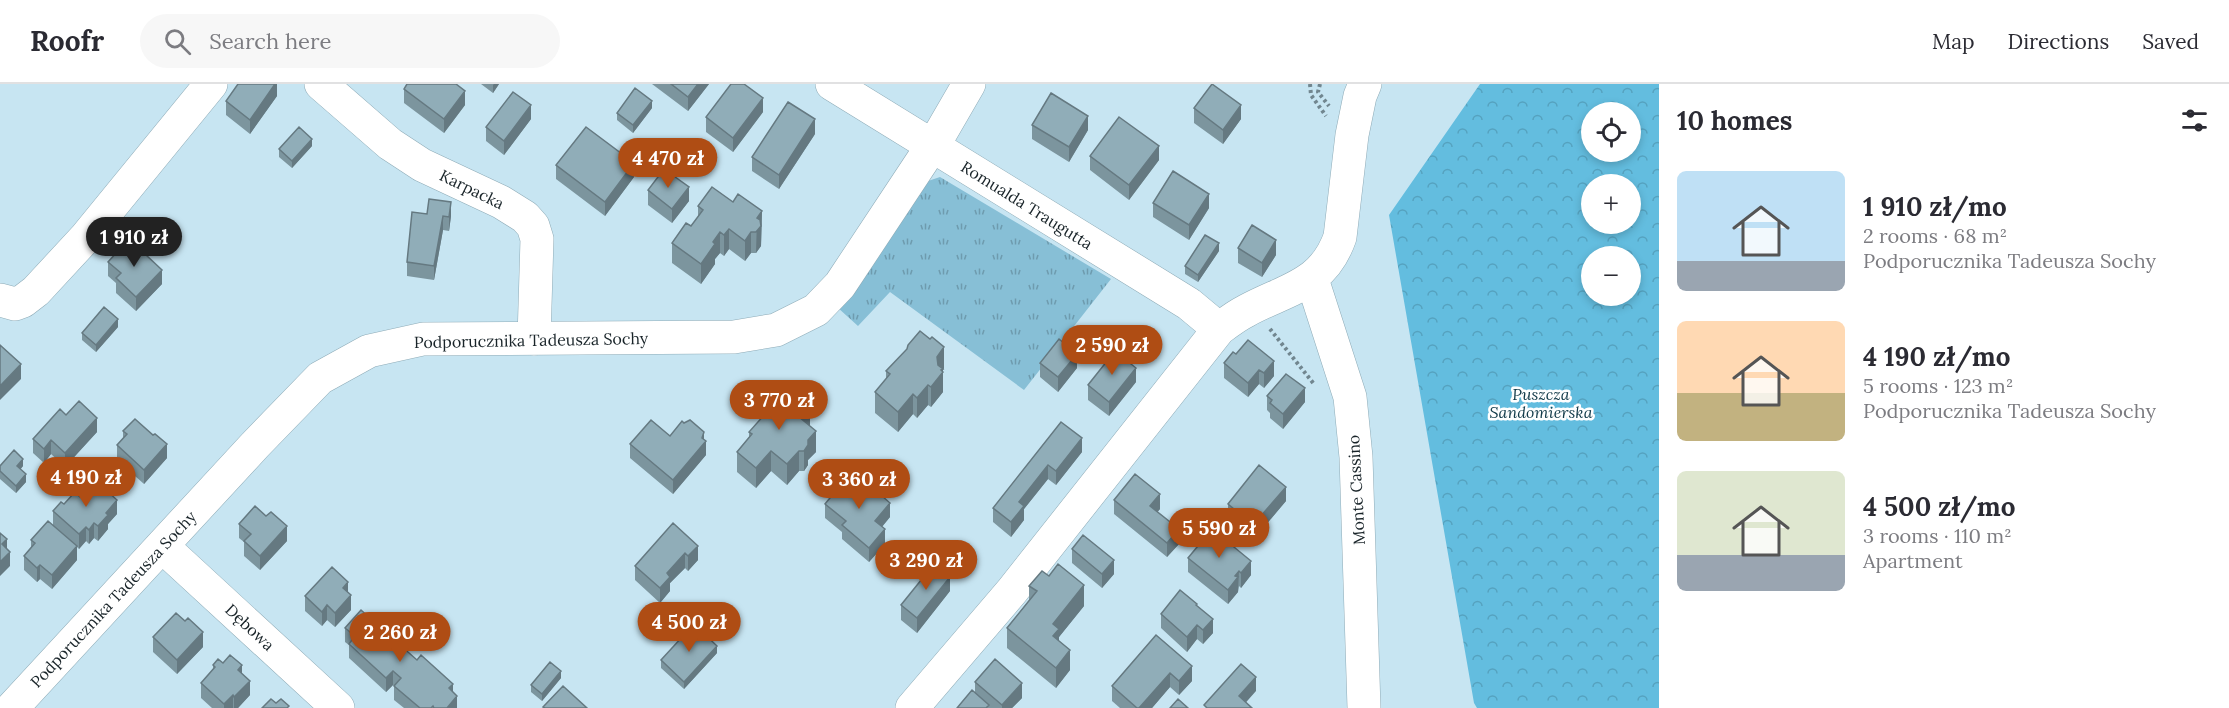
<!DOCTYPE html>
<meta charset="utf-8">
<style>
:root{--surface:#fff;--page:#f7f7f7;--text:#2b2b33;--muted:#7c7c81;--line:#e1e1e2;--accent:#af4d14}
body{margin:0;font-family:Lora,serif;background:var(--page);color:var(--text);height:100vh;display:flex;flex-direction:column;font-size:22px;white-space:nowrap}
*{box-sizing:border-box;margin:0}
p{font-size:20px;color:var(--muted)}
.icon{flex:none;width:33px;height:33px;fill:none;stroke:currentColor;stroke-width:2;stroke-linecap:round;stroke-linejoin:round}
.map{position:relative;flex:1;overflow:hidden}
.sheet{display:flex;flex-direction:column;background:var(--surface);width:570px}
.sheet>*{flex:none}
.buttons{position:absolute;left:1581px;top:18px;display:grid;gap:12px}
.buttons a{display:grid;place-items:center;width:60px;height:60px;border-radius:50%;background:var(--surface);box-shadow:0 3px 9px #0003;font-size:30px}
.price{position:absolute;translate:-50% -51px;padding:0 14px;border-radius:21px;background:var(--accent);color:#fff;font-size:20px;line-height:39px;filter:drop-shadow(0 2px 3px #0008)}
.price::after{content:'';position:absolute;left:50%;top:36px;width:18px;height:14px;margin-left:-9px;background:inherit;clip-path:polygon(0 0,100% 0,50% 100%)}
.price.current{background:#222;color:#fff}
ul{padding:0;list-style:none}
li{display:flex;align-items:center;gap:18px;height:150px;padding:0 18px}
li span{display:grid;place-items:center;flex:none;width:168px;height:120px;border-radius:9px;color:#555}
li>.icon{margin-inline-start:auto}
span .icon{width:72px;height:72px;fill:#fffc;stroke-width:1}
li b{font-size:26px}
h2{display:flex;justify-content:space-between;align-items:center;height:72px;padding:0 18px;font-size:26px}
header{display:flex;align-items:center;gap:36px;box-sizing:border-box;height:84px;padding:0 30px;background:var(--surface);border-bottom:2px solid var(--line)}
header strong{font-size:28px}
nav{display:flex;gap:33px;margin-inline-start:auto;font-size:21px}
.search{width:420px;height:54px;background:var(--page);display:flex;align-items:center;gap:15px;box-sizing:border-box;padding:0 21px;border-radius:33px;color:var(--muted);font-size:22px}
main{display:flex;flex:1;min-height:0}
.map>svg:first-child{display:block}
</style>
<header>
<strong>Roofr</strong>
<div class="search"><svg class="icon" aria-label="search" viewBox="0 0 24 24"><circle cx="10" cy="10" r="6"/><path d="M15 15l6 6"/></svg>Search here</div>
<nav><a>Map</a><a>Directions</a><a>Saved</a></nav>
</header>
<main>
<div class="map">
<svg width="1659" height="624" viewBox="0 0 1659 624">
<defs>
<pattern id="grass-tufts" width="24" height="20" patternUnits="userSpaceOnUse" patternTransform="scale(1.5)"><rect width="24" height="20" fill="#87bfd6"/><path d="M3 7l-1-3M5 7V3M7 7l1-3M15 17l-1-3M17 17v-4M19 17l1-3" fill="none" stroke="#6e9bae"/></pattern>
<pattern id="forest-crowns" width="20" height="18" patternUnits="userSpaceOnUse" patternTransform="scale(1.5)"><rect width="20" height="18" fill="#63bddf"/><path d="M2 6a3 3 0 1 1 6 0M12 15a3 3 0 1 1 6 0" fill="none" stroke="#55a2bf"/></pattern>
</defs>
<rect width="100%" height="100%" fill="#c7e5f2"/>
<path fill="url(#grass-tufts)" d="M940,93L1111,195L1024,306L890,208L858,242L837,223L928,97Z"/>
<path fill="url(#forest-crowns)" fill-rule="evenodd" d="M1480,0H1659V624H1477L1474,619L1389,131ZM1592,28H1630V68H1592ZM1592,100H1630V140H1592ZM1592,172H1630V212H1592Z"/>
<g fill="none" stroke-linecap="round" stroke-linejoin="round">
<g stroke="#8eabb7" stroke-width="34">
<path id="minor" d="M321,0L390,60L422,81L501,118L525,133L533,142L537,155L534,255
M832,0L1189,220L1219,245
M1312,195L1350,313L1356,373L1364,624
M0,216L15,220L23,217L36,207L86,153L211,0
M162,462L338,624
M12,624L255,361L320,294L369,267L423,255L734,253L776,246L816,226L840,201L940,50L969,0
M912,624L1012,507L1219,245C1227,239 1236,232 1246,227C1286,205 1323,202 1340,153L1352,51L1360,12L1365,0"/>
</g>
<path stroke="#71868f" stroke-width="4" stroke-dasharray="3 3" stroke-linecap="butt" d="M1310,0L1311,11L1326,32
M1320,0L1318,8L1329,22
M1270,245L1314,300"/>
<use href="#minor" stroke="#fff" stroke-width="33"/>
</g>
<path fill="#7c959e" d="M277,0V12L250,50L226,31V17Z
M481,0H499L493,9Z
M652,0H709L688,27Z
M404,5L465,21L444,49L404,19Z
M652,24L633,49L617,36V29Z
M1194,24L1241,35L1223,60L1194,39Z
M763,28L733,68L706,48V33Z
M531,35L504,71L486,57V43Z
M1032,41L1088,46L1069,78L1032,55Z
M815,50L779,105L752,87V73Z
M312,62L292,84L279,73V65Z
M1090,72L1159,76L1129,116L1090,86Z
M556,81L634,93L605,132L556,95Z
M648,106L689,117L672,139L648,121Z
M733,118L762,127L761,162L756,169H751L745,177L729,165L724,172L720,169L715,175V180L701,200L672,179V159L691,142L698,133V122Z
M1153,119L1209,124L1189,156L1153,133Z
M427,130L451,132L449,147L443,146L434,196L407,192V178Z
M1238,164L1276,171L1262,193L1238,179Z
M1219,167L1198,198L1185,190V182Z
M108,178L162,200L136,227L116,209V199L108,192Z
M118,243L96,268L82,256V249Z
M1236,270L1274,292L1264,304L1259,300L1248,313L1224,294V279Z
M1040,279L1077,284L1058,308L1040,293Z
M944,284L943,286V308L931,323L928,321L917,334L913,330L898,348L875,329V308L886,295V287Z
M1136,298L1109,332L1088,316V301Z
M1267,312L1305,318L1283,345L1270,334V329L1267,326Z
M66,331L97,348L65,383L51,370L44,379L33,369V355Z
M1061,338L1082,368L1056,401L1048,395L1024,425V436L1011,453L993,438V424Z
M810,341L809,342L816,368L808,376V381L804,387H799L787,401L771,387L756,404L737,388V368L749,353V348Z
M123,347L167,374L144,400L117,376V361L123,354Z
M670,352L704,355L706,371L673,410L630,374V360Z
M0,382H23L20,385L26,398L16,409L0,395Z
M80,413L117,430L108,440V445L98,457L94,454L89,460L86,457L79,465L77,463V476L52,505L40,495L37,498L24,486V472L31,464V456L53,441V427Z
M1114,416L1160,425L1157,428L1179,460L1167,473L1114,430Z
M1286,417L1253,456L1228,434V420Z
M825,420L890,433L882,443L885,460L869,478L842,455V448L825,434Z
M673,439L698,476L688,487L685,484L670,499V507L660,519L635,496V482Z
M239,440L287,457L260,486L244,472V458L239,454Z
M1072,465L1114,490L1102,504L1072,479Z
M1188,474L1251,491L1241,504L1239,502L1238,508L1228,520L1188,488Z
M1029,502L1084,522L1059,553V557L1070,586L1056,604L1007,564V544L1029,516Z
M950,507L917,549L901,536V521Z
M348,509L351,526L335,543L327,536L322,542L305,527V512Z
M1197,522L1213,549L1203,560L1197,555L1187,568L1161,544V530Z
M371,535L453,608L457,624H404L394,616V602L393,601L386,608L349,574V561L345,558V544Z
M185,537L203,563L177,590L153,568V553Z
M1156,551L1192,597L1179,611L1170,603L1152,624H1120L1112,617V602Z
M717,569L684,605L661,584V576Z
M223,579L242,590L250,611L238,624H212L201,614V599L213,586V581Z
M561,594L542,617L531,608V601Z
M975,598L1022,614L1012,624H957L975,609Z"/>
<path fill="#657981" d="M275,0H277V12L250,50V36Z
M494,0H499L493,9V1Z
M698,0H709L688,27V13Z
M465,7V21L444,49V35Z
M763,14V28L733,68V54Z
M652,17V24L633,49V41Z
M531,21V35L504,71V57Z
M1241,21V35L1223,60V46Z
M1088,32V46L1069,78V63Z
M815,35V50L779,105V91Z
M312,55V62L292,84V77Z
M1159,62V76L1129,116V101Z
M634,79V93L605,132V118Z
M689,103V117L672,139V125Z
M1209,110V124L1189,156V141Z
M451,118V132L449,147V133Z
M762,127L761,162L756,169L757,134Z
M443,132V146L434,196V182Z
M729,145V165L724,172V151Z
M720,148V169L715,175V180L701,200V180L713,158Z
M751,148V169L745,177V157Z
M1276,156V171L1262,193V179Z
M1219,159V167L1198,198V191Z
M162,186V200L136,227V213Z
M118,235V243L96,268V261Z
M944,263V284L943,286V308L931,323V303L937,294V273Z
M1077,270V284L1058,308V293Z
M1274,277V292L1264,304V289Z
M21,280V295L0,316V302Z
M1136,284V298L1109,332V318Z
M1259,286V300L1248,313V299Z
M928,301V321L917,334V314Z
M1305,304V318L1283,345V330Z
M913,310V330L898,348V328Z
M810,320V341L799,354V333Z
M97,334V348L65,383V369Z
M816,347V368L808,376V356Z
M704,348V359L706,357V371L673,410V396L702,354Z
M1082,354V368L1056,401V387Z
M51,356V370L44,379V365Z
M167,360V374L144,400V386Z
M808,361V381L804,387V367Z
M771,367V387L756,404V384Z
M799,367V387L787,401V380Z
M23,375V382L17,390V382Z
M1048,381V395L1024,425V436L1011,453V438L1019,418Z
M26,390V398L16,409V402Z
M1286,403V417L1253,456V441Z
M1160,410V425L1150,437V422Z
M117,416V430L108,440V445L98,457V442L106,429Z
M890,419V433L875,451V437Z
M94,439V454L89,460V446Z
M287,442V457L260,486V472Z
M86,443V457L79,465V450Z
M885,445V460L869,478V464Z
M1179,445V460L1167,473V459Z
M7,455V470L2,460Z
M77,462V476L52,505V491Z
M698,462V476L688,487V472Z
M10,468V482L0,492V478Z
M685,469V484L670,499V507L660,519V504L667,489Z
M1114,476V490L1102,504V490Z
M1251,477V491L1241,504V489Z
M40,481V495L37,498V484Z
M1239,487L1238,508L1228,520V506L1235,492Z
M950,493V507L917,549V534Z
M348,498V513L343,504Z
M1084,501V522L1059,553V565L1053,572V540Z
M351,511V526L335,543V529Z
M327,521V536L322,542V528Z
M1213,535V549L1203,560V546Z
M1197,541V555L1187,568V553Z
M203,548V563L177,590V576Z
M717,562V569L684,605V598Z
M1070,566V586L1056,604V584Z
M242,581V595L238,586Z
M1192,582V597L1179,611V597Z
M393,587V601L386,608V594Z
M561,587V594L542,617V610Z
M1170,589V603L1152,624H1139Z
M1256,593V607L1241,624L1239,612Z
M250,597V611L238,624H234V613Z
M1022,599V614L1012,624H1002V621Z
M453,600V614L449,604Z
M233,611V624H224V620Z
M457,612V624H447Z"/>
<path fill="#90adb8" stroke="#657981" stroke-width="1.5" d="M238,0H275L250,36L226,17Z
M407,0H456L465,7L444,35L404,5Z
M671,0H698L688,13Z
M731,0H744L763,14L733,54L706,33Z
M1212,0L1241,21L1223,46L1194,24Z
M635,4L652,17L633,41L617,29Z
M513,8L531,21L504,57L486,43Z
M1051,9L1088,32L1069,63L1032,41Z
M788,18L815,35L779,91L752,73Z
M1119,33L1159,62L1129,101L1090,72Z
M299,43L312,55L292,77L279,65Z
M586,43L634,79L605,118L556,81Z
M664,85L689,103L672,125L648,106Z
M1173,87L1209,110L1189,141L1153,119Z
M712,103L733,118L738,110L762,127L757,134L760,136L761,142L756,148H751L745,157L729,145L724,151L720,148L713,158L715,160L701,180L672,159L686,139L691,142L703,126L698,122Z
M429,115L451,118L449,133L443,132L434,182L407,178L412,128L427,130Z
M1252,141L1276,156L1262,179L1238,164Z
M1205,151L1219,159L1198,191L1185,182Z
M129,155L162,186L136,213L116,194L121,189L108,178Z
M104,223L118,235L96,261L82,249Z
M920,247L930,255L932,253L944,263L937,273L938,281L943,285L941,286L943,288L931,303L928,301L917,314L913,310L898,328L875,308L890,290L886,287L907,265L908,261Z
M1059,255L1077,270L1058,293L1040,279Z
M1248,256L1274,277L1264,289L1259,286L1248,299L1224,279L1233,268L1236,270Z
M0,261L21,280L0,302Z
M1115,267L1136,284L1109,318L1088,301Z
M1286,290L1305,304L1283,330L1270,319L1272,316L1267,312Z
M792,304L810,320L799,333L816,347L808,356V361L804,367H799L787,380L771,367L756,384L737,368L752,350L749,348L781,312L783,314Z
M79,317L97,334L65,369L51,356L44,365L33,355L60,325L66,331Z
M135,335L153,351L155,350L167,360L144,386L117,361L127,350L123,347Z
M651,336L670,352L682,337L684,339L690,336L704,348L702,354L706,357L673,396L630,360Z
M1061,338L1082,354L1056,387L1048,381L1019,418L1024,422L1011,438L993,424Z
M14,366L23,375L17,382L26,390L16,402L0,387V382Z
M1259,381L1286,403L1253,441L1228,420Z
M1135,390L1160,410L1150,422L1179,445L1167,459L1114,416Z
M849,391L870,408L873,404L890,419L875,437L885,445L869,464L842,441L846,437L825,420Z
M95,396L117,416L106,429L108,431L98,442L94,439L89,446L86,443L79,450L53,427L61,418L64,420L75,408L80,413Z
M255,422L266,432L271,428L287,442L260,472L244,457L251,450L239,440Z
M48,437L77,462L52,491L40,481L37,484L24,472L35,459L31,456Z
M673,439L698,462L688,472L685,469L667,489L670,493L660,504L635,482Z
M1212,445L1251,477L1241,489L1239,487L1235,492L1238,493L1228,506L1188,474Z
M0,449L7,455L2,460L10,468L0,478Z
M1083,451L1114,476L1102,490L1072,465Z
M934,480L950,493L917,534L901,521Z
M1058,480L1084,501L1053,540L1059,545L1053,552L1070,566L1056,584L1007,544L1037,507L1029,502L1042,487L1049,492Z
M332,483L348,498L343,504L351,511L335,529L327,521L322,528L305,512Z
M1180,506L1197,520L1196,521L1213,535L1203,546L1197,541L1187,553L1161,530Z
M361,526L371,535L376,530L403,557L400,561L417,576L421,571L453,600L449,604L457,612L447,624H434L433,622L431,624H420L394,602L401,594L393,587L386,594L349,560L355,552L345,544Z
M176,529L185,537L188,534L203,548L177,576L153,553Z
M694,540L717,562L684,598L661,576Z
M1156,551L1192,582L1179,597L1170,589L1139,624H1137L1112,602Z
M230,571L242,581L238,586L250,597L234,613L233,611L224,620L201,599L215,583L213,581L218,575L223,579Z
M995,575L1022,599L1002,621L975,598Z
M550,578L561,587L542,610L531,601Z
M1241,580L1256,593L1239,612L1252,624H1207L1204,621Z
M563,602L587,624H545L543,623Z
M972,606L989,621L986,624H957Z
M271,615L276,619L281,615L289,622L287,624H262Z
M1178,615L1188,624H1170Z"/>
<g text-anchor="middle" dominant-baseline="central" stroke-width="5" stroke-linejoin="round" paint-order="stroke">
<g font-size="16" fill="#192429" stroke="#fff">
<text transform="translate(472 105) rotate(26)">Karpacka</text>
<text transform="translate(1027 121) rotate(32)">Romualda Traugutta</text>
<text transform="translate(531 256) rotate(-1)">Podporucznika Tadeusza Sochy</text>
<text transform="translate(1356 406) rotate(-93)">Monte Cassino</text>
<text transform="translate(113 515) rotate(-47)">Podporucznika Tadeusza Sochy</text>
<text transform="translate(250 543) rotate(43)">Dębowa</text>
</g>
<g font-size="16" font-style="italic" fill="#103948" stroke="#fff">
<text x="1541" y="310">Puszcza<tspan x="1541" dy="18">Sandomierska</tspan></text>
</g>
</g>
</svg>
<div class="buttons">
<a><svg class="icon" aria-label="locate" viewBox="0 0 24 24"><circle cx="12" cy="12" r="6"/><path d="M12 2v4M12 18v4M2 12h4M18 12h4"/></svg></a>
<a>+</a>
<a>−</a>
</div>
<b class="price" style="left:668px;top:105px">4 470 zł</b>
<b class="price current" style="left:134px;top:184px">1 910 zł</b>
<b class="price" style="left:1112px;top:292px">2 590 zł</b>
<b class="price" style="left:779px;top:347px">3 770 zł</b>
<b class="price" style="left:86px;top:424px">4 190 zł</b>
<b class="price" style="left:859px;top:426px">3 360 zł</b>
<b class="price" style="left:1219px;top:475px">5 590 zł</b>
<b class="price" style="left:926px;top:507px">3 290 zł</b>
<b class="price" style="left:689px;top:569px">4 500 zł</b>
<b class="price" style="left:400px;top:579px">2 260 zł</b>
</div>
<section class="sheet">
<h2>10 homes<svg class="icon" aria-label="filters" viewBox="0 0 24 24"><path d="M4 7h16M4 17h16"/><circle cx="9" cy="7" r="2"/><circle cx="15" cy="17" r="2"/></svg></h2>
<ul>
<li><span style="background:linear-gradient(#bfe0f5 75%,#9aa5b1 0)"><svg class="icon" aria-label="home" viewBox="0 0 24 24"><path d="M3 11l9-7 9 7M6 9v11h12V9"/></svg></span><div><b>1 910 zł/mo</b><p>2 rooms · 68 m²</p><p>Podporucznika Tadeusza Sochy</p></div></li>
<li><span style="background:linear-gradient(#ffd9b3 60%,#c2b280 0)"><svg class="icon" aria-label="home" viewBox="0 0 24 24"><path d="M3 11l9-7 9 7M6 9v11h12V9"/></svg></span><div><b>4 190 zł/mo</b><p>5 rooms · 123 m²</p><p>Podporucznika Tadeusza Sochy</p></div></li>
<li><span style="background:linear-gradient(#dfe7d0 70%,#9aa5b1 0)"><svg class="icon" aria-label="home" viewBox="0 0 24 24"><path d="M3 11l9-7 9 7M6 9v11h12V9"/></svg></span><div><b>4 500 zł/mo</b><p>3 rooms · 110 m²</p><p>Apartment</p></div></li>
</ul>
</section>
</main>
